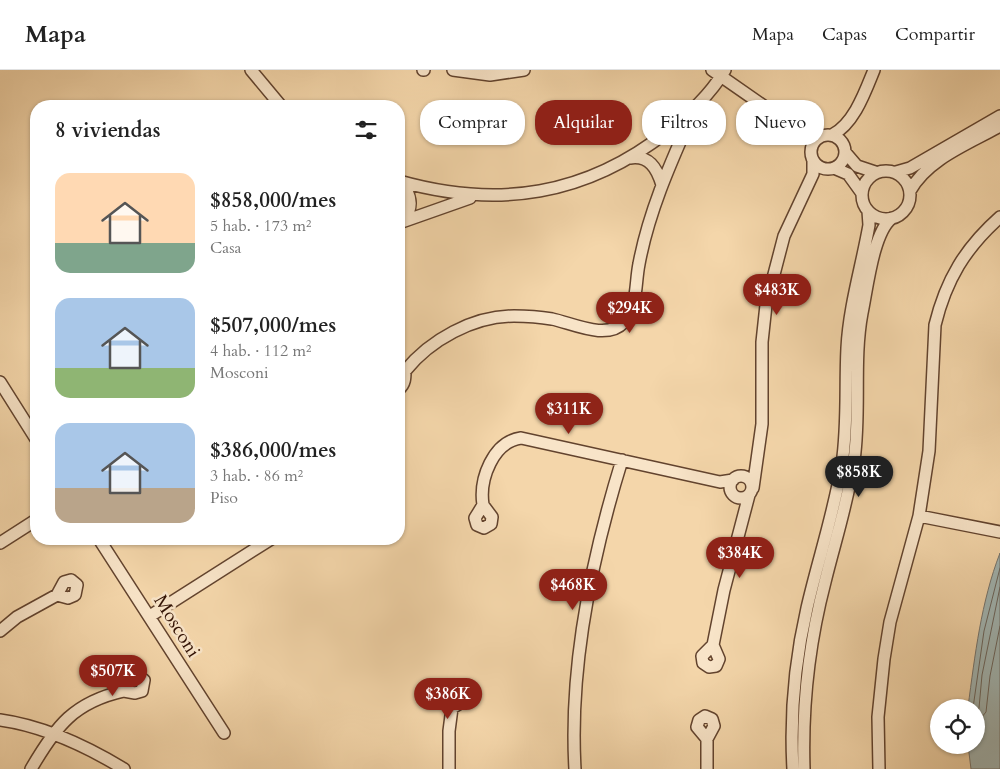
<!DOCTYPE html>
<html lang="es">
<meta charset="utf-8">
<style>
:root{--surface:#fff;--page:#f2f2f2;--text:#222;--muted:#767676;--line:#e0e0e0;--accent:#8f2418}
body{margin:0;font-family:Cardo,serif;background:var(--page);color:var(--text);height:100vh;display:flex;flex-direction:column;font-size:19px;white-space:nowrap}
*{box-sizing:border-box;margin:0}
p{font-size:16px;color:var(--muted)}
.icon{flex:none;width:28px;height:28px;fill:none;stroke:currentColor;stroke-width:2;stroke-linecap:round;stroke-linejoin:round}
.map{position:relative;flex:1;overflow:hidden}
.panel{position:absolute;left:30px;top:30px;width:375px;height:445px;display:flex;flex-direction:column;background:var(--surface);border-radius:20px;box-shadow:0 1px 4px #0004}
.panel>*{flex:none}
.hud{position:absolute;left:420px;top:30px;width:475px;height:45px;display:flex;gap:10px}
.controls{position:absolute;left:930px;top:629px;display:grid;gap:10px}
.controls a{display:grid;place-items:center;width:55px;height:55px;border-radius:50%;background:var(--surface);box-shadow:0 1px 4px #0004;font-size:25px}
.price{position:absolute;translate:-50% -42px;padding:0 11px;border-radius:18px;background:var(--accent);color:#fff;font-size:16px;line-height:32px;filter:drop-shadow(0 1px 2px #0008)}
.price::after{content:'';position:absolute;left:50%;top:30px;width:15px;height:11px;margin-left:-8px;background:inherit;clip-path:polygon(0 0,100% 0,50% 100%)}
.price.selected{background:#222;color:#fff}
ul{padding:0;list-style:none}
li{display:flex;align-items:center;gap:15px;height:125px;padding:0 25px}
li span{display:grid;place-items:center;flex:none;width:140px;height:100px;border-radius:15px;color:#555}
li>.icon{margin-inline-start:auto}
span .icon{width:60px;height:60px;fill:#fffc;stroke-width:1}
li b{font-size:21px}
h2{display:flex;justify-content:space-between;align-items:center;height:60px;padding:0 25px;font-size:21px}
.chip{padding:0 18px;border-radius:20px;background:var(--surface);box-shadow:0 1px 4px #0004;font-size:18px;line-height:45px}
.chip.selected{background:var(--accent);color:#fff}
header{display:flex;align-items:center;gap:30px;box-sizing:border-box;height:70px;padding:0 25px;background:var(--surface);border-bottom:1px solid var(--line)}
header strong{font-size:24px}
nav{display:flex;gap:28px;margin-inline-start:auto;font-size:18px}
.map>svg:first-child{display:block}
</style>
<header>
<strong>Mapa</strong>
<nav><a>Mapa</a><a>Capas</a><a>Compartir</a></nav>
</header>
<div class="map">
<svg width="1000" height="699" viewBox="0 0 1000 699">
<rect width="100%" height="100%" fill="#f4d6aa"/>
<filter id="stains"><feTurbulence type="fractalNoise" baseFrequency=".004" numOctaves="4"/><feColorMatrix values="0 0 0 0 .2 0 0 0 0 .09 0 0 0 0 .02 0 0 0 .5 -.17"/></filter>
<radialGradient id="worn" r=".72"><stop offset=".6" stop-color="#630" stop-opacity="0"/><stop offset="1" stop-color="#630" stop-opacity=".3"/></radialGradient>
<path fill="#a1b6b4" stroke="#75746e" d="M1000,483V699H971L968,675H976V638L968,637C975,585 981,532 1000,483Z"/>
<g fill="none" stroke-linecap="round" stroke-linejoin="round">
<path stroke="#6a645c" stroke-width="1" d="M973,638L984,561L1000,498
M976,645L979,638L982,605L1000,517
M976,654L986,642L990,606L1000,556"/>
<g stroke="#62432e" stroke-width="14">
<path id="minor" d="M251,0L281,36
M423,0H424
M453,0L490,5L524,0
M712,0L804,64L820,67
M832,65C854,54 865,22 874,0
M811 82a17 17 0 1 1 34 0a17 17 0 1 1-34 0Z
M845,82L857,96L875,102
M630,88C649,85 657,98 662,115
M834,98L848,104L861,122
M862 125a24 24 0 1 1 48 0a24 24 0 1 1-48 0Z
M896,102L910,98L1000,46
M399,111C498,139 586,126 668,61C690,43 710,25 725,0
M399,111C411,123 414,136 404,150
M910,121C927,89 970,73 1000,56
M399,153L470,128
M405,301C430,270 473,246 514,246C526,246 540,247 552,249C572,253 607,271 624,252C638,236 635,213 639,194C649,140 672,90 694,40
M0,312L36,369
M399,319C405,314 405,308 405,301H399
M730 417a11 11 0 1 1 22 0a11 11 0 1 1-22 0Z
M753,418L762,354V272L766,235L784,166L813,104V90
M483,435C479,409 493,372 521,368L720,412L733,410
M483,435L492,447L491,454L484,458L477,455L475,448Z
M919,446L1000,462
M99,469L224,663
M0,473L36,450
M71,510L77,515L75,525L68,528L57,525L64,512Z
M150,546L271,469
M0,561L17,547L57,525
M713,575L724,520L749,425
M713,575L719,589L716,596L709,597L703,593L702,586Z
M138,606L144,610L142,621L135,623L124,621L131,607Z
M452,617L463,619L466,626L462,632L452,638L448,623Z
M705,646L712,649L714,656L707,669L697,657L699,650Z
M0,650C44,656 86,676 124,699
M707,669V699
M31,699C56,656 74,632 124,621
M449,699V661L452,638
M575,699C569,597 592,487 622,390
M793,699C790,646 795,590 807,538C818,490 834,443 842,394C848,355 845,317 847,278C849,237 862,195 869,155L868,141
M804,699C802,636 809,573 825,512C835,471 848,432 854,390C861,342 853,291 862,243C867,220 873,162 892,148
M879,699L878,647L884,589L890,552L919,446L929,381L935,255C946,210 965,178 1000,147"/>
</g>
<use href="#minor" stroke="#f8e4c8" stroke-width="11"/>
</g>
<g text-anchor="middle" dominant-baseline="central" stroke-width="5" stroke-linejoin="round" paint-order="stroke">
<g font-size="19" fill="#321204" stroke="#f8e4c8">
<text transform="translate(177 556) rotate(58)">Mosconi</text>
</g>
</g>
<rect width="100%" height="100%" filter="url(#stains)"/>
<rect width="100%" height="100%" fill="url(#worn)"/>
</svg>
<div class="controls">
<a><svg class="icon" aria-label="locate" viewBox="0 0 24 24"><circle cx="12" cy="12" r="6"/><path d="M12 2v4M12 18v4M2 12h4M18 12h4"/></svg></a>
</div>
<b class="price" style="left:777px;top:246px">$483K</b>
<b class="price" style="left:630px;top:264px">$294K</b>
<b class="price" style="left:569px;top:365px">$311K</b>
<b class="price selected" style="left:859px;top:428px">$858K</b>
<b class="price" style="left:740px;top:509px">$384K</b>
<b class="price" style="left:573px;top:541px">$468K</b>
<b class="price" style="left:113px;top:627px">$507K</b>
<b class="price" style="left:448px;top:650px">$386K</b>
<div class="hud">
<a class="chip">Comprar</a>
<a class="chip selected">Alquilar</a>
<a class="chip">Filtros</a>
<a class="chip">Nuevo</a>
</div>
<section class="panel">
<h2>8 viviendas<svg class="icon" aria-label="filters" viewBox="0 0 24 24"><path d="M4 7h16M4 17h16"/><circle cx="9" cy="7" r="2"/><circle cx="15" cy="17" r="2"/></svg></h2>
<ul>
<li><span style="background:linear-gradient(#ffd9b3 70%,#7fa58c 0)"><svg class="icon" aria-label="home" viewBox="0 0 24 24"><path d="M3 11l9-7 9 7M6 9v11h12V9"/></svg></span><div><b>$858,000/mes</b><p>5 hab. · 173 m²</p><p>Casa</p></div></li>
<li><span style="background:linear-gradient(#a9c7e8 70%,#8fb573 0)"><svg class="icon" aria-label="home" viewBox="0 0 24 24"><path d="M3 11l9-7 9 7M6 9v11h12V9"/></svg></span><div><b>$507,000/mes</b><p>4 hab. · 112 m²</p><p>Mosconi</p></div></li>
<li><span style="background:linear-gradient(#a9c7e8 65%,#b9a48a 0)"><svg class="icon" aria-label="home" viewBox="0 0 24 24"><path d="M3 11l9-7 9 7M6 9v11h12V9"/></svg></span><div><b>$386,000/mes</b><p>3 hab. · 86 m²</p><p>Piso</p></div></li>
</ul>
</section>
</div>
